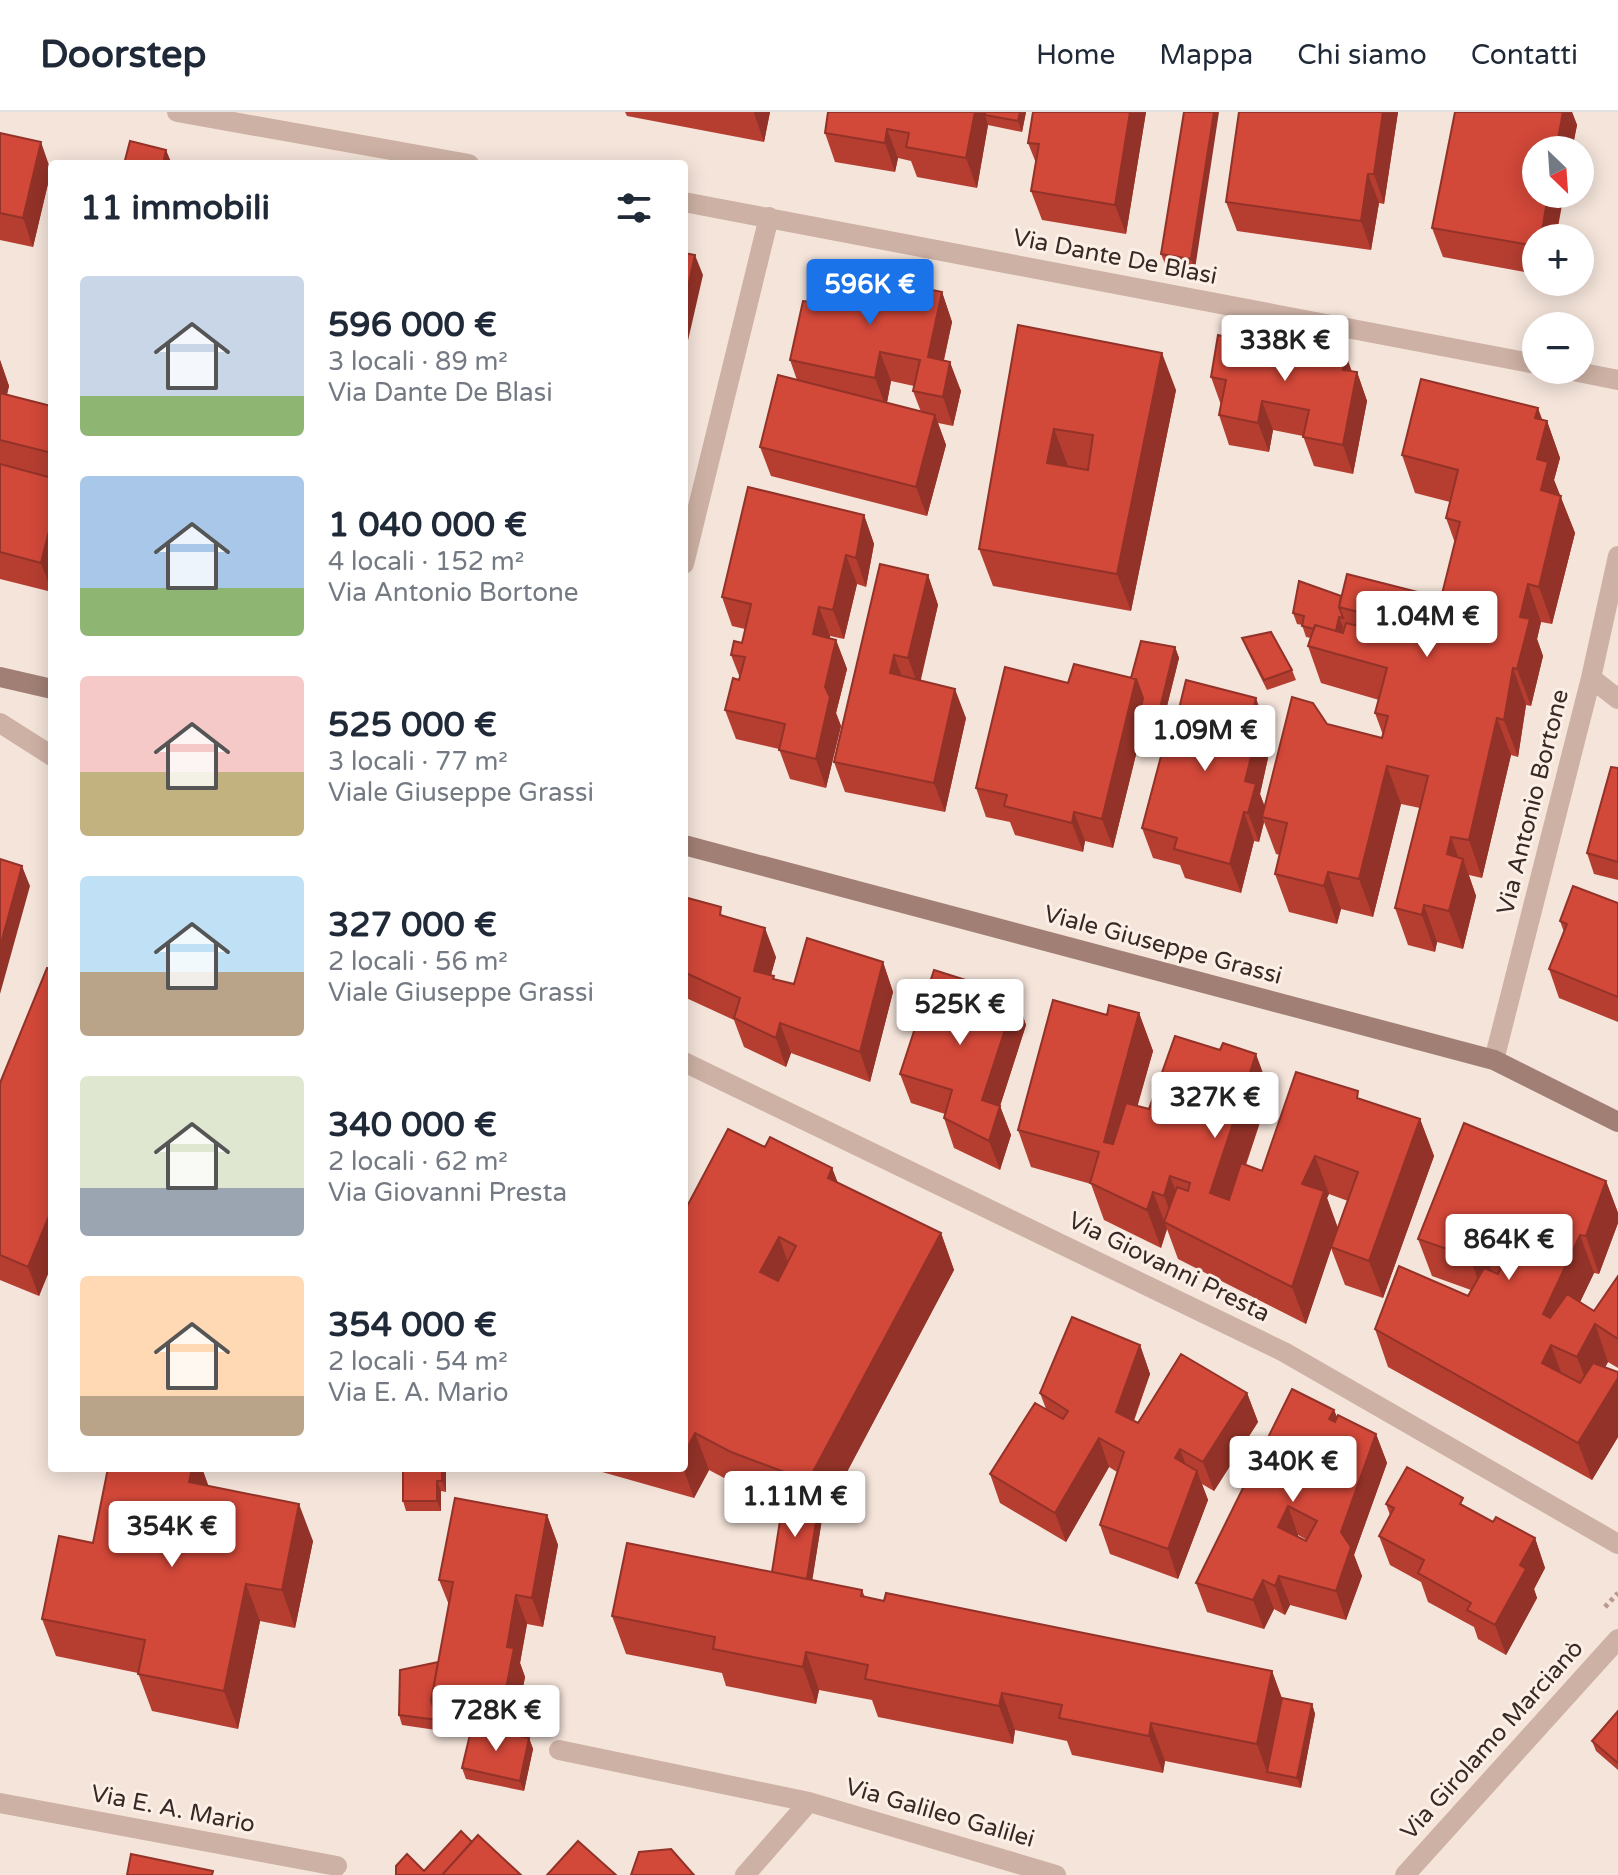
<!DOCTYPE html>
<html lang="it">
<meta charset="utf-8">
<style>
:root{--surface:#fff;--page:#f2f2f3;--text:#1f2937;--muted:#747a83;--line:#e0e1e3;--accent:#1a73e8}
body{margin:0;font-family:"Varela Round",sans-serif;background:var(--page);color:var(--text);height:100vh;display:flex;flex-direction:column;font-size:30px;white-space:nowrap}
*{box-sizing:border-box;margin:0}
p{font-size:26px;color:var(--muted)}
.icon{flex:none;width:44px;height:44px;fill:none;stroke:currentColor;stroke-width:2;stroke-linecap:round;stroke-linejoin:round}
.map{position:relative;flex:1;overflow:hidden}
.panel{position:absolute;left:48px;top:48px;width:640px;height:1312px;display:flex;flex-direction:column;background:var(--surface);border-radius:8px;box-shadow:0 4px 20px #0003}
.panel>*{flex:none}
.needle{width:52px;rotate:155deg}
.tools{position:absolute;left:1522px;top:24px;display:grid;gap:16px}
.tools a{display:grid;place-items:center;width:72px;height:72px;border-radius:50%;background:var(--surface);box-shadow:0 4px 20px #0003;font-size:40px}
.price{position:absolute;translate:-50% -68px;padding:0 18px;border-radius:8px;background:#fff;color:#222;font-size:26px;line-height:52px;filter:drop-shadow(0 2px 4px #0008)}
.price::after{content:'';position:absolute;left:50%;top:48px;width:24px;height:18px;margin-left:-12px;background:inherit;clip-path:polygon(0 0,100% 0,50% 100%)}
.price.current{background:var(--accent);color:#fff}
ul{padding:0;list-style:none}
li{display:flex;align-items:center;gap:24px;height:200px;padding:0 32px}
li span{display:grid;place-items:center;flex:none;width:224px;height:160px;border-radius:8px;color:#555}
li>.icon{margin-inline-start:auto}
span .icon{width:96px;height:96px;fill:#fffc;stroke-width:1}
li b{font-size:34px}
h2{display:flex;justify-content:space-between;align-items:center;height:96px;padding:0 32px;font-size:34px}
header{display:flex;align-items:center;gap:48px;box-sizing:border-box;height:112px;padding:0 40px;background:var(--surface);border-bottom:2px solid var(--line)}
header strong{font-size:38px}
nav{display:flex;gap:44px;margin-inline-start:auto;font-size:28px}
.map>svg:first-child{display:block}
</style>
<header>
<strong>Doorstep</strong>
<nav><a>Home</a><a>Mappa</a><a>Chi siamo</a><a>Contatti</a></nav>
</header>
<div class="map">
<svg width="1618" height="1763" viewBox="0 0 1618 1763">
<rect width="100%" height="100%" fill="#f4e4da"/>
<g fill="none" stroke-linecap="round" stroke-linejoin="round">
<path stroke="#b99b8e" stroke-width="5" stroke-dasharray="4 4" stroke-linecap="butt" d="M1605,1495L1618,1481"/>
<path stroke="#cdb1a4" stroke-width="20" d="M177,0L469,52
M684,90L1536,252
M1568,258L1618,268
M684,452L769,105
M1591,566L1618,587
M0,611L52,644
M1494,948L1591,566L1618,444
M684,950L1284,1240L1618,1432
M559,1638L809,1690
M0,1691L337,1754
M745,1763L809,1690L1056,1763
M1405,1763L1618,1527"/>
<path stroke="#a17f75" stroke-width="20" d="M0,565L52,577
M684,733L1494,948L1618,1010"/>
</g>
<path fill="#b53e31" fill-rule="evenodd" d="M625,0H770L764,30L627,4Z
M828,0H1026L1022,20L988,13L977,76L917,65L911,49L898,46L895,60L835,50L825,21Z
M1146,0L1126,122L1042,108L1031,79L1036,51L1028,31Z
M1184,0L1195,157L1165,152L1161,142Z
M1239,0H1398L1384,92L1379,91L1371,138L1237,119L1226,90Z
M1455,0H1572L1577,13L1572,38H1536V162L1443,145L1432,116Z
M0,21L51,59L33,135L0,128Z
M942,180L952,210L944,248L961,279L953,314L938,311L946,333L927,404L771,364L760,335L797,268L790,248L812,190ZM891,269L914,274L913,279L921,300L887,291Z
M1018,213L1176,278L1131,499L993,474L979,437Z
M0,248L9,274L7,283L51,294L52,291V480L0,467Z
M1357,260L1367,289L1353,362L1314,354L1303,324L1273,318L1269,340L1229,333L1219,303L1221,293L1211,265Z
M1542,308L1547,309L1560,346L1554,368L1575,421L1552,512L1541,510L1537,527L1543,544L1531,594L1526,593L1518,645L1511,643L1482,766L1469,763L1476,784L1463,837L1437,830L1435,840L1408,833L1395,796L1420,696L1401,692L1373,805L1341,797L1337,812L1289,800L1275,762L1280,743L1276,742L1264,710L1259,730L1254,729L1241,781L1185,766L1180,753L1153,746L1142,716L1266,615L1263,630L1268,646L1260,682L1265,695L1327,612L1382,626L1383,623L1375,601L1379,588L1321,571L1308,534L1311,526L1306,525L1302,513L1297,512L1293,501L1341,484L1441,486L1455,431L1446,406L1450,390L1415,381L1402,343Z
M864,403L874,432L866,475L857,472L844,527L830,524V526L836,528L847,557L836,601L841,614L826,676L790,667L779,637L736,627L725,598L740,566L731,543L742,531L745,517L732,514L722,485Z
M928,463L938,493L920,568L966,606L945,700L845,680L834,650Z
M1242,526L1292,558L1296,568L1267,578L1246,536Z
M1175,535L1179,546L1163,610L1145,606L1113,736L1085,729L1083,740L1015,723L1010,710L986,705L976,676L1068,571L1131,566Z
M1618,656V768L1594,762L1587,741Z
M684,785L725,804L776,845L771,863L775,867L794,872L883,850L893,880L870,970L791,941L786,955L744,935L734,908L684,885Z
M1618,791V910L1559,886L1549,857L1564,820L1560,809Z
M52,858V1152L39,1184L0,1168V971Z
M1016,884L1026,913L1000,994L1011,1023L1000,1058L954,1036L944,1006L945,1002L911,991L900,962Z
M1139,901L1153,939L1137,994L1149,997L1270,980L1246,1053L1262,1059L1361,987L1420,1007L1434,1044L1383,1186L1345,1173L1331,1136L1306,1212L1178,1147L1167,1117L1161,1136L1104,1108L1091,1072L1031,1055L1018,1018L1107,903ZM1329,1082L1348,1089L1338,1116L1327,1086Z
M765,1035L832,1056L838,1071L941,1121L954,1158L822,1407L812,1468L862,1478L865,1485L884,1489L1272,1559L1282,1586L1312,1592L1315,1602L1301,1676L1165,1649L1163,1661L1072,1643L1067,1629L1015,1618L1013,1632L878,1605L872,1588L819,1578L816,1592L726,1574L722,1561L626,1542L612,1504L772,1460L783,1392L745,1377L709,1358L694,1386L588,1356H684Z
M1606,1069L1618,1101V1111L1599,1162L1594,1161L1580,1190L1594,1199L1618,1164V1256L1608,1250L1605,1255L1618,1260V1325L1592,1368L1388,1255L1375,1217L1468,1184L1471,1178L1432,1164L1418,1127Z
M1140,1233L1150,1262L1134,1309L1138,1311L1247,1281L1258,1310L1214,1379L1202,1372L1208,1388L1178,1467L1110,1442L1100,1413L1117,1360L1109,1355L1066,1430L1000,1391L990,1362L1046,1297L1040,1281Z
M1334,1298L1337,1305L1376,1322L1387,1351L1354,1443L1362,1464L1346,1508L1290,1493L1285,1503L1274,1497L1264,1517L1207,1500L1196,1471ZM1298,1423L1307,1428L1306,1429L1298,1425Z
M108,1356H202L208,1374L313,1429L295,1516L260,1509L238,1617L152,1599L138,1561L56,1544L42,1507L93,1431Z
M403,1356H446V1380L441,1379V1399H406L403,1389Z
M1386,1392L1467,1395L1493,1410L1535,1426L1545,1456L1534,1477L1537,1486L1506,1543L1478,1527L1474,1515L1428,1490L1421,1470L1390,1453L1379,1424L1390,1403Z
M547,1403L558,1433L543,1515L527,1512L520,1551L525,1565L514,1623L529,1626L533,1637L524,1679L466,1667L462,1656L470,1623L402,1613L399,1603L438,1550L449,1493L439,1468Z
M1618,1599V1658L1596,1639L1592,1629Z"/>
<path fill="#933228" d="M754,0H770L764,30L754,1Z
M975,0H991L985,3L988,13L977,76L966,46Z
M1020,0H1026L1022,20L1018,9Z
M1130,0H1146L1126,122L1115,93Z
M1214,0H1219L1195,157L1191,147Z
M1383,0H1398L1384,92L1374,62Z
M1563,0H1572L1577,13L1572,38H1556Z
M887,17L898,46L895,60L885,31Z
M41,30L51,59L33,135L23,106Z
M166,38L172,52H163Z
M1368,62L1379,91L1371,138L1361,109Z
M1548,82H1564L1556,126H1541Z
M695,143L703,163L684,246V193Z
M942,180L952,210L938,274L928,245Z
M880,240L891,269L886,295L875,266Z
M1162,241L1176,278L1131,499L1117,462Z
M1346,243L1355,268L1357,260L1367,289L1353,362L1343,333V258Z
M0,248L9,274L0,307Z
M950,250L961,279L953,314L943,285Z
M1262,289L1273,318L1269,340L1258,311Z
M1538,296L1545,315L1547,309L1560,346L1554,368L1575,421L1552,512L1539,475L1541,378L1537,347L1535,306Z
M935,303L946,333L927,404L916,375Z
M1054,317L1068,354L1047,351Z
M864,403L874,432L866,475L856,446Z
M52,407V480L41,451Z
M846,443L857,472L844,527L833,498Z
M928,463L938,493L919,576L908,546Z
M1528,472L1541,510L1537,527L1543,544L1531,594L1517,557L1520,505Z
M819,495L830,524L824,551L813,522Z
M1339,505L1343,515L1339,533L1335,522Z
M836,528L847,557L836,601L841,614L826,676L816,647L825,575Z
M1175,535L1179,546L1163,610L1159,600Z
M894,543L905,573L890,561Z
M1513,556L1526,593L1518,645L1504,608Z
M1136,567L1147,596H1141L1145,606L1113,736L1102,707Z
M955,577L966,606L945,700L934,671Z
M1256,586L1266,615L1263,630L1268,646L1260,682L1267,701L1262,705L1264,710L1259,730L1248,701L1245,669L1249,615Z
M1497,606L1511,643L1482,766L1469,728Z
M1387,654L1401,692L1373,805L1359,767Z
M1074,700L1085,729L1083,740L1072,711Z
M1244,700L1254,729L1241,781L1230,752Z
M1451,725L1461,753L1463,747L1476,784L1463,837L1449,799L1447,742Z
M22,754L30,774L0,882V835Z
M1328,760L1341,797L1337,812L1324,774Z
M1424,793L1437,830L1435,840L1422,803Z
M765,816L776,845L764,888L754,859Z
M883,850L893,880L870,970L860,940Z
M1016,884L1026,913L1000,994L1011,1023L1000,1058L989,1029L982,988Z
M1139,901L1153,939L1117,1067L1104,1030Z
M780,911L791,941L786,955L776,926Z
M1256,942L1270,980L1223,1119L1210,1081Z
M1420,1007L1434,1044L1383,1186L1369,1149Z
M1315,1044L1329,1082L1327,1086L1338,1117L1306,1212L1292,1175L1302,1072Z
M832,1056L846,1093L828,1066Z
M1170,1064L1184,1102L1176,1115L1164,1084Z
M1606,1069L1618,1101V1111L1599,1162L1586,1124Z
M1153,1080L1167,1117L1161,1136L1147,1098Z
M52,1097V1152L39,1184L28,1155Z
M941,1121L954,1158L822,1407L808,1369Z
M1580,1123L1594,1161L1558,1236L1543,1202Z
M779,1125L792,1162L774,1197L760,1160Z
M1480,1126L1493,1163L1483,1183L1470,1145Z
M1595,1212L1608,1250L1591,1282L1577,1245Z
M1140,1233L1150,1262L1126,1329L1116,1300Z
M1551,1233L1565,1271L1542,1251Z
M1618,1266V1325L1592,1368L1578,1331Z
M1247,1281L1258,1310L1214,1379L1203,1350Z
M1334,1298L1345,1327L1329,1307Z
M695,1321L709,1358L694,1386L683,1356H684V1342Z
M1376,1322L1387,1351L1354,1443L1362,1464L1346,1508L1336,1479L1341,1420Z
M1099,1326L1109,1355L1066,1430L1055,1401Z
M1180,1337L1191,1366L1175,1346Z
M192,1356H202L210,1378L189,1370Z
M442,1356H446V1380L442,1369Z
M1197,1359L1208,1388L1178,1467L1168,1437Z
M437,1369L441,1379V1399L437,1389Z
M299,1392L313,1429L295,1516L282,1478Z
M1288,1394L1298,1423L1288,1444L1278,1415Z
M818,1397L822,1407L807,1502L803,1491Z
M547,1403L558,1433L543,1515L532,1486Z
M1535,1426L1545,1456L1534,1477L1537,1486L1506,1543L1495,1513L1520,1453Z
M1279,1464L1290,1493L1285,1503L1275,1474Z
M1263,1468L1274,1497L1264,1517L1253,1488Z
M246,1472L260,1509L238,1617L224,1579Z
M516,1483L527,1512L520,1551L525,1565L512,1631L501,1602L507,1535Z
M806,1540L819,1578L816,1592L803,1555Z
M1272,1559L1285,1596L1267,1660L1257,1632Z
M1002,1581L1015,1618L1013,1632L999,1594Z
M1312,1592L1315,1602L1301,1676L1297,1666Z
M1151,1611L1165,1649L1163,1661L1149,1624Z
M529,1626L533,1637L524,1679L520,1669Z"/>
<path fill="#d24839" stroke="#933228" stroke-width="2" fill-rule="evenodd" d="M828,0H975L966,46L906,35L909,21L887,17L885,31L825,21Z
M985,0H1020L1018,9L985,3Z
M1033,0H1130L1115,93L1031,79L1039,32L1028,31Z
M1184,0H1214L1191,147L1161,142Z
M1239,0H1383L1374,62H1368L1361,109L1226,90Z
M1455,0H1563L1556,38H1536V82H1548L1541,126H1536V134L1432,116Z
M0,21L41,30L23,106L0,101Z
M130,29L166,38L163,52H124Z
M684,141L695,143L684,193Z
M820,155L942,180L928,245L950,250L943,285L913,279L920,248L880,240L875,266L790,248L803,189L812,190Z
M1018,213L1162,241L1117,462L979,437ZM1054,317L1093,323L1088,358L1047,351Z
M1235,222L1346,243L1343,258L1357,260L1343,333L1303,325L1309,298L1262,289L1258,311L1219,303L1226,268L1211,265L1218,223L1234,227Z
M778,263L935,303L916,375L760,335Z
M1421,267L1538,296L1535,306L1547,309L1537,347L1548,350L1541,378L1561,384L1539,475L1528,472L1520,505L1530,507L1517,557L1513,556L1504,608L1497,606L1469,728L1451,725L1447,742L1463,747L1449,799L1424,793L1422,803L1395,796L1428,664L1387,654L1359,767L1328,760L1324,774L1275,762L1287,711L1262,705L1292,585L1313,591L1327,612L1382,626L1388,604L1375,601L1387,556L1308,534L1315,513L1343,521L1346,511L1429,531L1432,519L1339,495L1347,462L1441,486L1460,410L1446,406L1458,358L1402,343Z
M0,281L51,294L52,291V341L0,328Z
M0,352L52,366V407L41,451L0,440Z
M748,375L864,403L856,446L846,443L833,498L819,495L813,522L836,528L825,575L830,585L816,647L779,638L785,612L725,598L733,566L739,568L745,545L731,543L734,529L742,531L751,492L722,485Z
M880,452L928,463L908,546L894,543L890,561L955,577L934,671L834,650Z
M1299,469L1341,484L1339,495L1343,506L1339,505L1336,519L1315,513L1314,517L1302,514L1304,504L1293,501Z
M1271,520L1292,558L1264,568L1242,526Z
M1141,529L1175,535L1159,600L1141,596L1143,586L1136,567L1131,566Z
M1074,552L1136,567L1102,707L1074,700L1072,711L1004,694L1007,683L976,676L1005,555L1068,571Z
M1186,568L1256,586L1249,615L1258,617L1245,669L1256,672L1248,701L1244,700L1230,752L1174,737L1177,726L1142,716L1173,599L1178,601Z
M1611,655L1618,656V750L1587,741Z
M0,747L22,754L0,835Z
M1573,774L1618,791V885L1549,857L1567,812L1560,809Z
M684,785L721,795L720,803L765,816L754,859L774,864L773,867L794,872L807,826L883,850L860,940L780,911L776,926L734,906L740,886L684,860Z
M47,856L52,858V1097L28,1155L0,1143V971Z
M934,858L1016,884L982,988L1000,994L989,1029L944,1006L952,978L900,962Z
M1053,888L1107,903L1109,893L1139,901L1104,1030L1113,1032L1126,991L1149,997L1175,924L1220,938L1223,931L1256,942L1210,1081L1229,1088L1241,1051L1262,1059L1296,960L1358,979L1357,986L1420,1007L1369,1149L1331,1135L1358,1060L1315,1044L1302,1072L1324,1079L1292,1175L1164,1110L1177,1075L1188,1079L1190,1071L1170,1064L1164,1084L1153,1080L1147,1098L1090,1071L1099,1040L1018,1018Z
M1464,1011L1606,1069L1586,1124L1580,1123L1543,1202L1550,1206L1567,1182L1594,1199L1618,1164V1227L1595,1212L1577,1245L1551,1233L1542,1251L1580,1271L1593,1251L1618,1260V1266L1578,1331L1375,1217L1399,1154L1468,1184L1484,1156L1498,1162L1507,1143L1480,1126L1470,1145L1418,1127Z
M728,1017L765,1035L770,1025L832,1056L828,1066L941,1121L808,1369L731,1340L695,1321L684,1342V1100ZM779,1125L796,1134L778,1169L760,1160Z
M1072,1205L1140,1233L1116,1300L1138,1311L1181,1242L1247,1281L1203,1350L1180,1337L1175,1346L1197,1359L1168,1437L1100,1413L1124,1340L1099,1326L1055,1401L990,1362L1035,1291L1063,1307L1068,1299L1040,1281Z
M1292,1277L1334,1298L1329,1307L1335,1310L1338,1303L1376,1322L1341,1420L1351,1435L1336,1479L1279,1464L1275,1474L1263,1468L1253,1488L1196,1471ZM1288,1394L1317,1409L1306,1429L1278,1415Z
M1407,1355L1463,1386L1460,1392L1493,1410L1496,1405L1535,1426L1520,1453L1526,1457L1495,1513L1467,1498L1471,1491L1418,1461L1424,1448L1379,1424L1394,1396L1386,1392Z
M108,1356H192L189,1370L299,1392L282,1478L246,1472L224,1579L138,1562L145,1528L42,1507L59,1424L93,1431Z
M403,1356H442V1369H437V1389H403Z
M784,1383L818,1397L807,1467L772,1460Z
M455,1386L547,1403L532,1486L516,1483L507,1535L514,1536L501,1602L431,1589L453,1470L439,1468Z
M627,1431L862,1478L861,1484L884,1489L886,1481L1272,1559L1257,1632L1151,1611L1149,1624L1059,1606L1062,1593L1002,1581L999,1594L865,1567L868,1553L806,1540L803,1555L713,1537L715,1525L612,1504Z
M438,1550L431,1589L438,1608L399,1603L400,1558Z
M1282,1586L1312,1592L1297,1666L1267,1660Z
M1618,1599V1651L1592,1629Z
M472,1614L529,1626L520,1669L462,1656Z
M461,1719L472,1730L442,1763H396V1754L407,1742L424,1759Z
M478,1723L521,1763H442Z
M578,1729L616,1763H547Z
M671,1737L694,1763H631L639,1740Z
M131,1742L213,1759L212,1763H127Z"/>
<g text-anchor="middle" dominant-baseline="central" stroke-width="6" stroke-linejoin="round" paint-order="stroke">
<g font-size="24" fill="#382927" stroke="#fbefe6">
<text transform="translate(1115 145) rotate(11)">Via Dante De Blasi</text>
<text transform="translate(1533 690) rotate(-76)">Via Antonio Bortone</text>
<text transform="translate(1163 833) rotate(15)">Viale Giuseppe Grassi</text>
<text transform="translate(1169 1155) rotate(26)">Via Giovanni Presta</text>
<text transform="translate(1492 1628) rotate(-48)">Via Girolamo Marcianò</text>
<text transform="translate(173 1697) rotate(11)">Via E. A. Mario</text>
<text transform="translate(940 1701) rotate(16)">Via Galileo Galilei</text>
</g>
</g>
</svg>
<div class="tools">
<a><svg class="needle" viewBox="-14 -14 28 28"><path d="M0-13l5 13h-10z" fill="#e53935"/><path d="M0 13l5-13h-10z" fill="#747a83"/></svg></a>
<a>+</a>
<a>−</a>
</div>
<b class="price current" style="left:870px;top:215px">596K €</b>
<b class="price" style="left:1285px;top:271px">338K €</b>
<b class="price" style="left:1427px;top:547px">1.04M €</b>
<b class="price" style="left:1205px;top:661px">1.09M €</b>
<b class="price" style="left:960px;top:935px">525K €</b>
<b class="price" style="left:1215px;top:1028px">327K €</b>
<b class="price" style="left:1509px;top:1170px">864K €</b>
<b class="price" style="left:1293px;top:1392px">340K €</b>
<b class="price" style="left:795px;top:1427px">1.11M €</b>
<b class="price" style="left:172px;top:1457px">354K €</b>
<b class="price" style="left:496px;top:1641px">728K €</b>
<section class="panel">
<h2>11 immobili<svg class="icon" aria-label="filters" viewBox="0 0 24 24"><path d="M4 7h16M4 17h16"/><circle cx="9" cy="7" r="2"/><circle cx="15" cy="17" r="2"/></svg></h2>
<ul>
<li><span style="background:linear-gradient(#c9d6e8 75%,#8fb573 0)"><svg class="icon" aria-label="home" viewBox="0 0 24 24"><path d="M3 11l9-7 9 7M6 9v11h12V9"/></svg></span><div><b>596 000 €</b><p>3 locali · 89 m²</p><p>Via Dante De Blasi</p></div></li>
<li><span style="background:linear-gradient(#a9c7e8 70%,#8fb573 0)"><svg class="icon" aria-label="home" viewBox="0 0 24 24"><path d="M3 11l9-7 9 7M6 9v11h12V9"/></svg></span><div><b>1 040 000 €</b><p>4 locali · 152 m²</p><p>Via Antonio Bortone</p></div></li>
<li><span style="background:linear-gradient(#f6c9c9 60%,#c2b280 0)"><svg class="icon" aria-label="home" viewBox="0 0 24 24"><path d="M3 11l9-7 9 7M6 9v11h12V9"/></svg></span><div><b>525 000 €</b><p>3 locali · 77 m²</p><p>Viale Giuseppe Grassi</p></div></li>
<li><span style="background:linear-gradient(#bfe0f5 60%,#b9a48a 0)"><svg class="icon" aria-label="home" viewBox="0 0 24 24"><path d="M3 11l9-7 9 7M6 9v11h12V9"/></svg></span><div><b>327 000 €</b><p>2 locali · 56 m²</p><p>Viale Giuseppe Grassi</p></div></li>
<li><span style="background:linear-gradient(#dfe7d0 70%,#9aa5b1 0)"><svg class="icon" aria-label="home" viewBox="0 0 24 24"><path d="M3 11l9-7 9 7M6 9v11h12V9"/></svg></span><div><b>340 000 €</b><p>2 locali · 62 m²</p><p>Via Giovanni Presta</p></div></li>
<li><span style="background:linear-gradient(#ffd9b3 75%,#b9a48a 0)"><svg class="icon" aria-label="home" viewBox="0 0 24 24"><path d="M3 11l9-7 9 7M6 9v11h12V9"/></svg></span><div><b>354 000 €</b><p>2 locali · 54 m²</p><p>Via E. A. Mario</p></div></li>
</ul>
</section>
</div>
